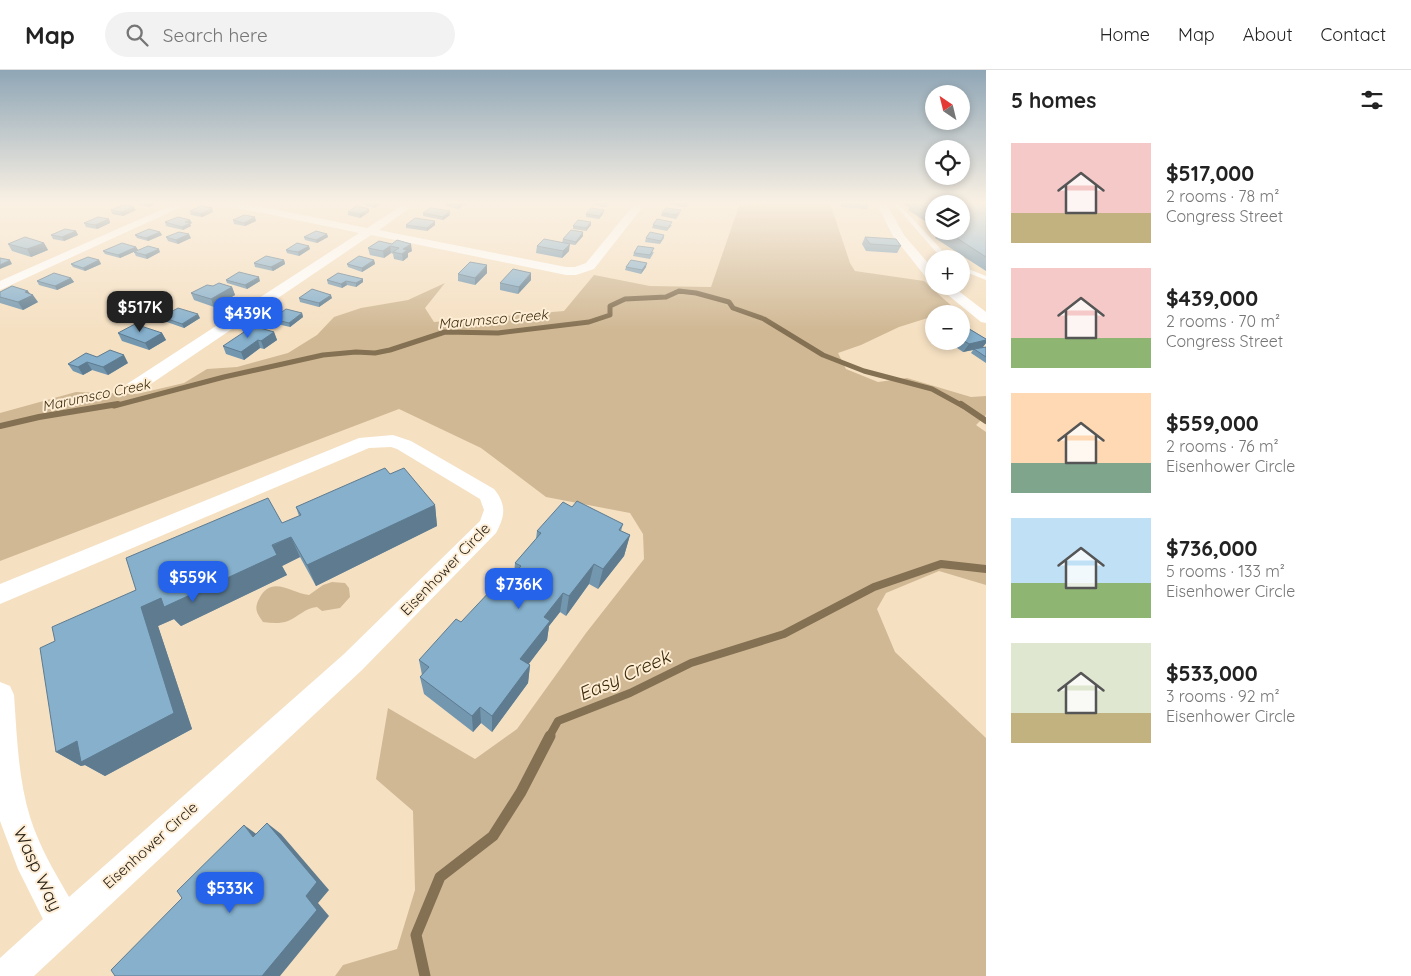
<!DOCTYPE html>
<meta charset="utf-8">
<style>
:root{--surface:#fff;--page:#f2f2f2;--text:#222;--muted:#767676;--line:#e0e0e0;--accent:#2563eb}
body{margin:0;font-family:Quicksand,sans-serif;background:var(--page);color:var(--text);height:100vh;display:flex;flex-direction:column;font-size:19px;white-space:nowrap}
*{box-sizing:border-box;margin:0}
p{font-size:16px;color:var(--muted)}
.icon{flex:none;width:28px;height:28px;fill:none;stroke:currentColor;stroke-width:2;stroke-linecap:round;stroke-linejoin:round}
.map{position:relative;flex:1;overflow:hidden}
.side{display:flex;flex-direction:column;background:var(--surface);width:425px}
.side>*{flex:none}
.needle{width:32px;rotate:325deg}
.tools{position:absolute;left:925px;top:15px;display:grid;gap:10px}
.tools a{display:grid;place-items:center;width:45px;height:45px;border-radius:50%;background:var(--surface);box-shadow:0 2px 8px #0003;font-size:25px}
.price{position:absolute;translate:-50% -42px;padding:0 11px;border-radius:10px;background:var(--accent);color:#fff;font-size:16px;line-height:32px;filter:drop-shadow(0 1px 2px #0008)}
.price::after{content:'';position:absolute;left:50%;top:30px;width:15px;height:11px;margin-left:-8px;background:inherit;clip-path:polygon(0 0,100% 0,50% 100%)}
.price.current{background:#222;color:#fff}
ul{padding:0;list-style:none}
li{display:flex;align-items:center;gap:15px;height:125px;padding:0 25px}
li span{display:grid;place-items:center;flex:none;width:140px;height:100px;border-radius:0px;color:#555}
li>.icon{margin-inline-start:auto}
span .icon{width:60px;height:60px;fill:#fffc;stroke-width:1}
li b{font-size:21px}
h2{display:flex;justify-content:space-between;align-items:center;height:60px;padding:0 25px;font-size:21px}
header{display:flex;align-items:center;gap:30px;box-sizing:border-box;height:70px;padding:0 25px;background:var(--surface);border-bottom:1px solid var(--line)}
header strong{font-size:24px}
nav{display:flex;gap:28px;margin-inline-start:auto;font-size:18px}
.search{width:350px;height:45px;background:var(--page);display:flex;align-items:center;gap:12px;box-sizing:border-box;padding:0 18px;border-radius:28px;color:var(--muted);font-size:19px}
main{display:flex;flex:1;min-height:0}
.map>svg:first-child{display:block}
</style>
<header>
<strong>Map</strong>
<div class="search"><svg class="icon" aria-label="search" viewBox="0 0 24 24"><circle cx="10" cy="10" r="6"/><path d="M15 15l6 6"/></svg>Search here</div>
<nav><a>Home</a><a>Map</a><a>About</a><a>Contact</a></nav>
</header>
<main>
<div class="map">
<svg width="986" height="906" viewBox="0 0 986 906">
<rect width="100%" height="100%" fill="#f5e0c2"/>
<path fill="#d0b894" d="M740,133H830L850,193L855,201L924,211L956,240L943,244H934V246L899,257L861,275L838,283L846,299L878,312L907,308L971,327L986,326V345L976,355L986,362V515L939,501L886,523L877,539L895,582L986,668V906H335L343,895L397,879L415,820L413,741L376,709L388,638L475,689L517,659L586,563L644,489L643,464L630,443L546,427L481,378L399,339L0,491V343L76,322L137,324L184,313L207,299L237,297L288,283L317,265L334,247L361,238L408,230L445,213L425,238L434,252L564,241L594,205L650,216L711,217Z
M332,512L345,513L349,518L350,527L340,538L322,541L317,537C305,538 298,547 288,551C280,554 271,553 263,552C258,545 254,540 258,531C270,503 291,523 309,525L323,515Z"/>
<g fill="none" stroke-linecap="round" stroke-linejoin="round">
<path stroke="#847052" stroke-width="4" d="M676,222H689"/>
<path stroke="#847052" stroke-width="5" d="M114,336L224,307L323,285L356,282L375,283L390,280L445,262L498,263L589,252L610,245V236L625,229L666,227L679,221L696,223L729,232L733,238L764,249L823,285L864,301L932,319L963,336"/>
<path stroke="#847052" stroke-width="6" d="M961,334L986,351
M0,356L39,347L118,334"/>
<path stroke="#847052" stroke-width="8" d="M549,667L558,651L630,623L691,593L784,564L874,517L941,494L986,499"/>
<path stroke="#847052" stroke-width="11" d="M425,906L416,865L440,807L493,766L521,722L550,666"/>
<path fill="#fff" fill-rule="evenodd" d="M893,133H898L950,189H943L936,182Z
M961,196L986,206V210L961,200Z"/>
<path fill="#fff" fill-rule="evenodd" d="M176,133H190L0,220V211Z
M223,133H245L367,158L405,133H417L379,160L566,197H575L586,193L635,133H646L594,199L576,205H566L371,165L139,322H127L125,318L127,314L359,163L228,136Z
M876,133H886L904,165L934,200V212L929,211L893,166Z
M937,216H952L986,242V253L981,252Z
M393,365L411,371L494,419C507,435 505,446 496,463L362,600L34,906H0V888L43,849L18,799L0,751V612L10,616L14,625C17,666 18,708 30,747C39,776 54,801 69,827L344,584L480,451L484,440L480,429L397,379L391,377L369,378L0,534V514L359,368Z"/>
</g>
<path fill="#7397af" d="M137,133H156L149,137L138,134Z
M363,133H382L374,138L364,135Z
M446,133H466L458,139L446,136Z
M594,133H610L606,137L594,135Z
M668,133H689L686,137L668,134Z
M840,133H867L868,136L867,139L842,137Z
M903,133H986V201L935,168L939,161H961L934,134V157L908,140L909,138Z
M111,140H136L123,146L112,144Z
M604,140L603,144L599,149L586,147V144Z
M190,141L213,142L202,147L191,145Z
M450,141V145L443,150L423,146V143Z
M348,142H369L360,148L348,145Z
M662,143H680L676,149L661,146Z
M109,149L110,153L97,159L86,157L84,153Z
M190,150L192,153L190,154L191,156L183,160L166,156L165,152Z
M233,150L256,151L245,156L234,154Z
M435,151V155L427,161L406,158V155Z
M591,155L586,161L573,159V156Z
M653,155H672L667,161L652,158Z
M76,161L78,165L64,171L53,169L51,165Z
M160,162L162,165L148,171L137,168L135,165Z
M327,164L328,167L317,173L305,170L304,167Z
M664,165V168L660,174L645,172L646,168Z
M583,166L575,175L562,173L563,169Z
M166,167L191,168L178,174L168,171Z
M865,167L901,176L897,183L866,181L862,174Z
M379,171L412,181L408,183V187L403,191L394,189L393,184L391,183L384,188L370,185L368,178Z
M44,173L48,180L31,187L12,181L8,174Z
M537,176L569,181L562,188L536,183Z
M136,177L138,180L120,188L105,184L103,181Z
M310,179L299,186L287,183L286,180Z
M134,182H160L147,189L136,186Z
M654,182L650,189L633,186L634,183Z
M99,190L101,194L85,201L73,197L71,194Z
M284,190L285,194L273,201L255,197L254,193Z
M374,190L375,194L362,202L348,197L347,194Z
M626,197H646L641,204L625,200Z
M338,203L363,212L356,217L347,215L342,218L328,214L327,210Z
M487,203L475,215L458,211V204Z
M71,208L74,212L57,220L39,215L37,211Z
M226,210L260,211L247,219L227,213Z
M531,210L518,224L500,220V213Z
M213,216L232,217L235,225L214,237L194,230L191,223Z
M0,222L38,232L23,240L0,233Z
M299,228H332L319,237L300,232Z
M302,243L303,247L290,257L273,253L272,249Z
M162,247L200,248L184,258L164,251Z
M961,254L986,269V273L983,277H986V293L971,283L973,280L963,282L947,271H961Z
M274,262L277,270L264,279L260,278L244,290L226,284L223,276Z
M118,263H162L166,270L149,280L122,271Z
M97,287L128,293L108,305L92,300L83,305L73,301L68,294Z
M390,404L435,435L437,456L316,516L300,487L282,496L287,505L181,556L174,549L158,556L192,659L105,706L85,695L81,696L56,682L55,571L136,520L299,446L296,437Z
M572,437L623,454L621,461L630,465L624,486L598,519L589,514L566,546L560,542L549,556L547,570L528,594L530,595L528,613L492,662L481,653L473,662L424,624L420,607L422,605L419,590L461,552L499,521L514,504L515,493L536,469L537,461Z"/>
<path fill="#5e7b8f" d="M147,133H156L149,137Z
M376,133H382L374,138V134Z
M461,133H466L458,139V135Z
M134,137L136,140L123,146L121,142Z
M212,138L213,142L202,147L201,144Z
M369,139V142L360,148V144Z
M604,140L603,144L599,149L600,146Z
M450,141V145L443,150V147Z
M255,147L256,151L245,156L244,153Z
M109,149L110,153L97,159L95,155Z
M190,150L192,153L190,154L191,156L183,160L182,157L185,152Z
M435,151V155L427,161V158Z
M591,152V155L586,161V158Z
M76,161L78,165L64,171L62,167Z
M160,162L162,165L148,171L146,168Z
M583,162V166L575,175L576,172Z
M189,164L191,168L178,174L176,170Z
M327,164L328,167L317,173L316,170Z
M44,173L48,180L31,187L27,179Z
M411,174L412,181L408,183V187L403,191L402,184L403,179Z
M570,174L569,181L562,188L563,181Z
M309,176L310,179L299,186L298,182Z
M390,176L391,183L384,188L383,181Z
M136,177L138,180L120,188L118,185Z
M159,179L160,182L147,189L145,185Z
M10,190L12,194L0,199V195Z
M99,190L101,194L85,201L83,198Z
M284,190L285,194L273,201L271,197Z
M374,190L375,194L362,202V198Z
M647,193L646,197L641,204L642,200Z
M487,195V203L475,215V208Z
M531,203V210L518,224L519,217Z
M259,207L260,211L247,219L245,215Z
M71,208L74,212L57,220L55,216Z
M363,209V212L356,217V213Z
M346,211L347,215L342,218L341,214Z
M232,217L235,225L214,237L211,229Z
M28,221L31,225H33L38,232L23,240L18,232L25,222Z
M331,225L332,228L319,237V233Z
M302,243L303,247L290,257L289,253Z
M198,244L200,248L184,258L182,254Z
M274,262L277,270L264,279L261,271Z
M162,263L166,270L149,280L145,273Z
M258,270L260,278L244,290L241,282Z
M986,270V273L982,278L963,282L969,274Z
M124,285L128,293L108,305L103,297Z
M87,292L92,300L83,305L78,297Z
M435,435L437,456L316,516L307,495Z
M630,465L624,486L598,519L603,499Z
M291,467L300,487L282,496L287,505L181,556L174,549L158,556L192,659L105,706L85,695L81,696L56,682L141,537Z
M594,494L589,514L566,546L569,526Z
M563,523L560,542L549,556L547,570L519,607L520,589L544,547Z
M530,595L528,613L492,662V646Z
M480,637L481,653L473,662L472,646Z
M267,753L281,764L329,820L318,833L329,846L280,906H262L306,826Z
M244,755L259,766L253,767Z"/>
<path fill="#86b0cc" stroke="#5e7b8f" d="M448,133H461L458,135Z
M843,133H867L868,136L844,134Z
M918,133H986V187L946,161H961V134H934V143Z
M124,135L134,137L121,142L111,140Z
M201,136L212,138L201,144L190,141Z
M357,136L369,139L360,144L348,142Z
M430,138L450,141L443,147L423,143Z
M591,138L604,140L600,146L586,144Z
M666,138L681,140L677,145L662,143Z
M244,145L255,147L244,153L233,150Z
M98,147L109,149L95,155L84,153Z
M178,147L190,150L185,152L190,153L182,157L165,152Z
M415,148L435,151L427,158L406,155Z
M657,149L672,152L668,158L653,155Z
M578,150L591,152L586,158L573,156Z
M65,159L76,161L62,167L51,165Z
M149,159L160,162L146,168L135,165Z
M571,160L583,162L576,172L563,169Z
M316,161L327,164L316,170L304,167Z
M179,162L189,164L176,170L166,167Z
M650,162L664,165L661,171L646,168Z
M25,167L44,173L27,179L8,174Z
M865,167L896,169L901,176L870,174Z
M544,169L570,174L563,181L537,176Z
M397,170L411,174L403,179L407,180L402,184L393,182L399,178L390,176L383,181L368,178L379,171L392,174Z
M122,173L136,177L118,185L103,181Z
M297,173L309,176L298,182L286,180Z
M148,176L159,179L145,185L134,182Z
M638,176L654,178L650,185L634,183Z
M266,186L284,190L271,197L254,193Z
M359,186L374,190L362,198L347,194Z
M88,187L99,190L83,198L71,194Z
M0,188L10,190L0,195Z
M631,190L647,193L642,200L626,197Z
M470,192L487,195L475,208L458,204Z
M513,199L531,203L519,217L500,213Z
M239,202L259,207L245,215L226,210Z
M54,203L71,208L55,216L37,211Z
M338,203L363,209L356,213L346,211L341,214L327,210Z
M219,213L232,217L211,229L191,223L207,215L213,216Z
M12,216L28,221L25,222L33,225L18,232L0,227V222Z
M312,219L331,225L319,233L299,228Z
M178,238L198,244L182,254L162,247Z
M286,239L302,243L289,253L272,249Z
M135,254L162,263L145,273L118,263Z
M961,254L986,269V270L969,274L961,269Z
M253,256L274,262L261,271L258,270L241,282L223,276Z
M986,277V287L974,279Z
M110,280L124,285L103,297L87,292L78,297L68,294L86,283L97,287Z
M385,398L390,404L404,398L435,435L307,495L291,467L272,475L277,485L164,537L161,528L141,537L174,643L81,692L77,671L56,682L40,578L55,571L52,557L136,520L126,488L268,428L282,453L301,445L296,437Z
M577,431L623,454L619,460L630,465L603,499L594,494L569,526L563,523L544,547L550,551L520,589L530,595L492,646L480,637L472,646L420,607L429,597L419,590L456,549L461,552L493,518L499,521L521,496L515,493L541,463L537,461L563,432L572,437Z
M267,753L317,812L306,826L317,840L262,906H115L111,900L182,828L177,821L244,755L253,767Z"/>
<linearGradient id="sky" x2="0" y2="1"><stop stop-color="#8fa6b6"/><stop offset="0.51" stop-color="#faf1e4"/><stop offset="1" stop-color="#faf1e4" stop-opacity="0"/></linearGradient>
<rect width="986" height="260" fill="url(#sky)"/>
<g text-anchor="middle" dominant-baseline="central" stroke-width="4" stroke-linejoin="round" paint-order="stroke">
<g font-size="14" font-style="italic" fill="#3d2b09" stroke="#feeed6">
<text transform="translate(493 249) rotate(-5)">Marumsco Creek</text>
<text transform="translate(96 325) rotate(-12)">Marumsco Creek</text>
</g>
<g font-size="15" fill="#2a2217" stroke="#feeed6">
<text transform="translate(445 499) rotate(-46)">Eisenhower Circle</text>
<text transform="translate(150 775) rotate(-42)">Eisenhower Circle</text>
</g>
<g font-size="18" fill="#2a2217" stroke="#feeed6">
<text transform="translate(38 799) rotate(65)">Wasp Way</text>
</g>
<g font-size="19" font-style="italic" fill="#3d2b09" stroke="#feeed6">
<text transform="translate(624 605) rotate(-24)">Easy Creek</text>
</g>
</g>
</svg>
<div class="tools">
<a><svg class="needle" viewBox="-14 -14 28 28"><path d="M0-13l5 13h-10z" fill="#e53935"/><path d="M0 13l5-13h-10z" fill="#767676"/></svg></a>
<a><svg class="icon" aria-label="locate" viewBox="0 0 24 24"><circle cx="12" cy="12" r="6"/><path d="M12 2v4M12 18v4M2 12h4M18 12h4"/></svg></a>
<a><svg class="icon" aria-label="layers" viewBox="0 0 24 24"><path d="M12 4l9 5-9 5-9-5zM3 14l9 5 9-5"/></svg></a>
<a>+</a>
<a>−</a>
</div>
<b class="price current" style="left:140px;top:263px">$517K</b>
<b class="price" style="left:248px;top:269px">$439K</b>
<b class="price" style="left:193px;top:533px">$559K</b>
<b class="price" style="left:519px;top:540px">$736K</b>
<b class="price" style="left:230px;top:844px">$533K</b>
</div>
<section class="side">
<h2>5 homes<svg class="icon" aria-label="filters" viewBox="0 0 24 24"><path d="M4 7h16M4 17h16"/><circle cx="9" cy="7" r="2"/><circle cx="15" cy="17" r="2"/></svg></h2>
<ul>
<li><span style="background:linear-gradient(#f6c9c9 70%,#c2b280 0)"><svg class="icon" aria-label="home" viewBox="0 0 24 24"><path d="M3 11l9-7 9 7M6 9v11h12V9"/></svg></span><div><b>$517,000</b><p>2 rooms · 78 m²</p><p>Congress Street</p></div></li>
<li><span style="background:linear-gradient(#f6c9c9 70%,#8fb573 0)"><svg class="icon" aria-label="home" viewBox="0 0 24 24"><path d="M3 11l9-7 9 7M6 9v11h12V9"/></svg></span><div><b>$439,000</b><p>2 rooms · 70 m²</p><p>Congress Street</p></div></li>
<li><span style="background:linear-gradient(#ffd9b3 70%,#7fa58c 0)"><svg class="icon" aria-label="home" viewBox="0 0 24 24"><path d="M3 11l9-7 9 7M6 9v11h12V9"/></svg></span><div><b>$559,000</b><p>2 rooms · 76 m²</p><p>Eisenhower Circle</p></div></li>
<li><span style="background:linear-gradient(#bfe0f5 65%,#8fb573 0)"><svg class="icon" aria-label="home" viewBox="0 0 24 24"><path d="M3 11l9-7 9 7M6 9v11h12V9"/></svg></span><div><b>$736,000</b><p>5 rooms · 133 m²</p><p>Eisenhower Circle</p></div></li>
<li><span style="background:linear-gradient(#dfe7d0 70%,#c2b280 0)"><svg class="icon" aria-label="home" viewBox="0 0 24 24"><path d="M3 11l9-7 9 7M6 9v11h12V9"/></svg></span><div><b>$533,000</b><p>3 rooms · 92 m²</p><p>Eisenhower Circle</p></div></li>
</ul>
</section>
</main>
